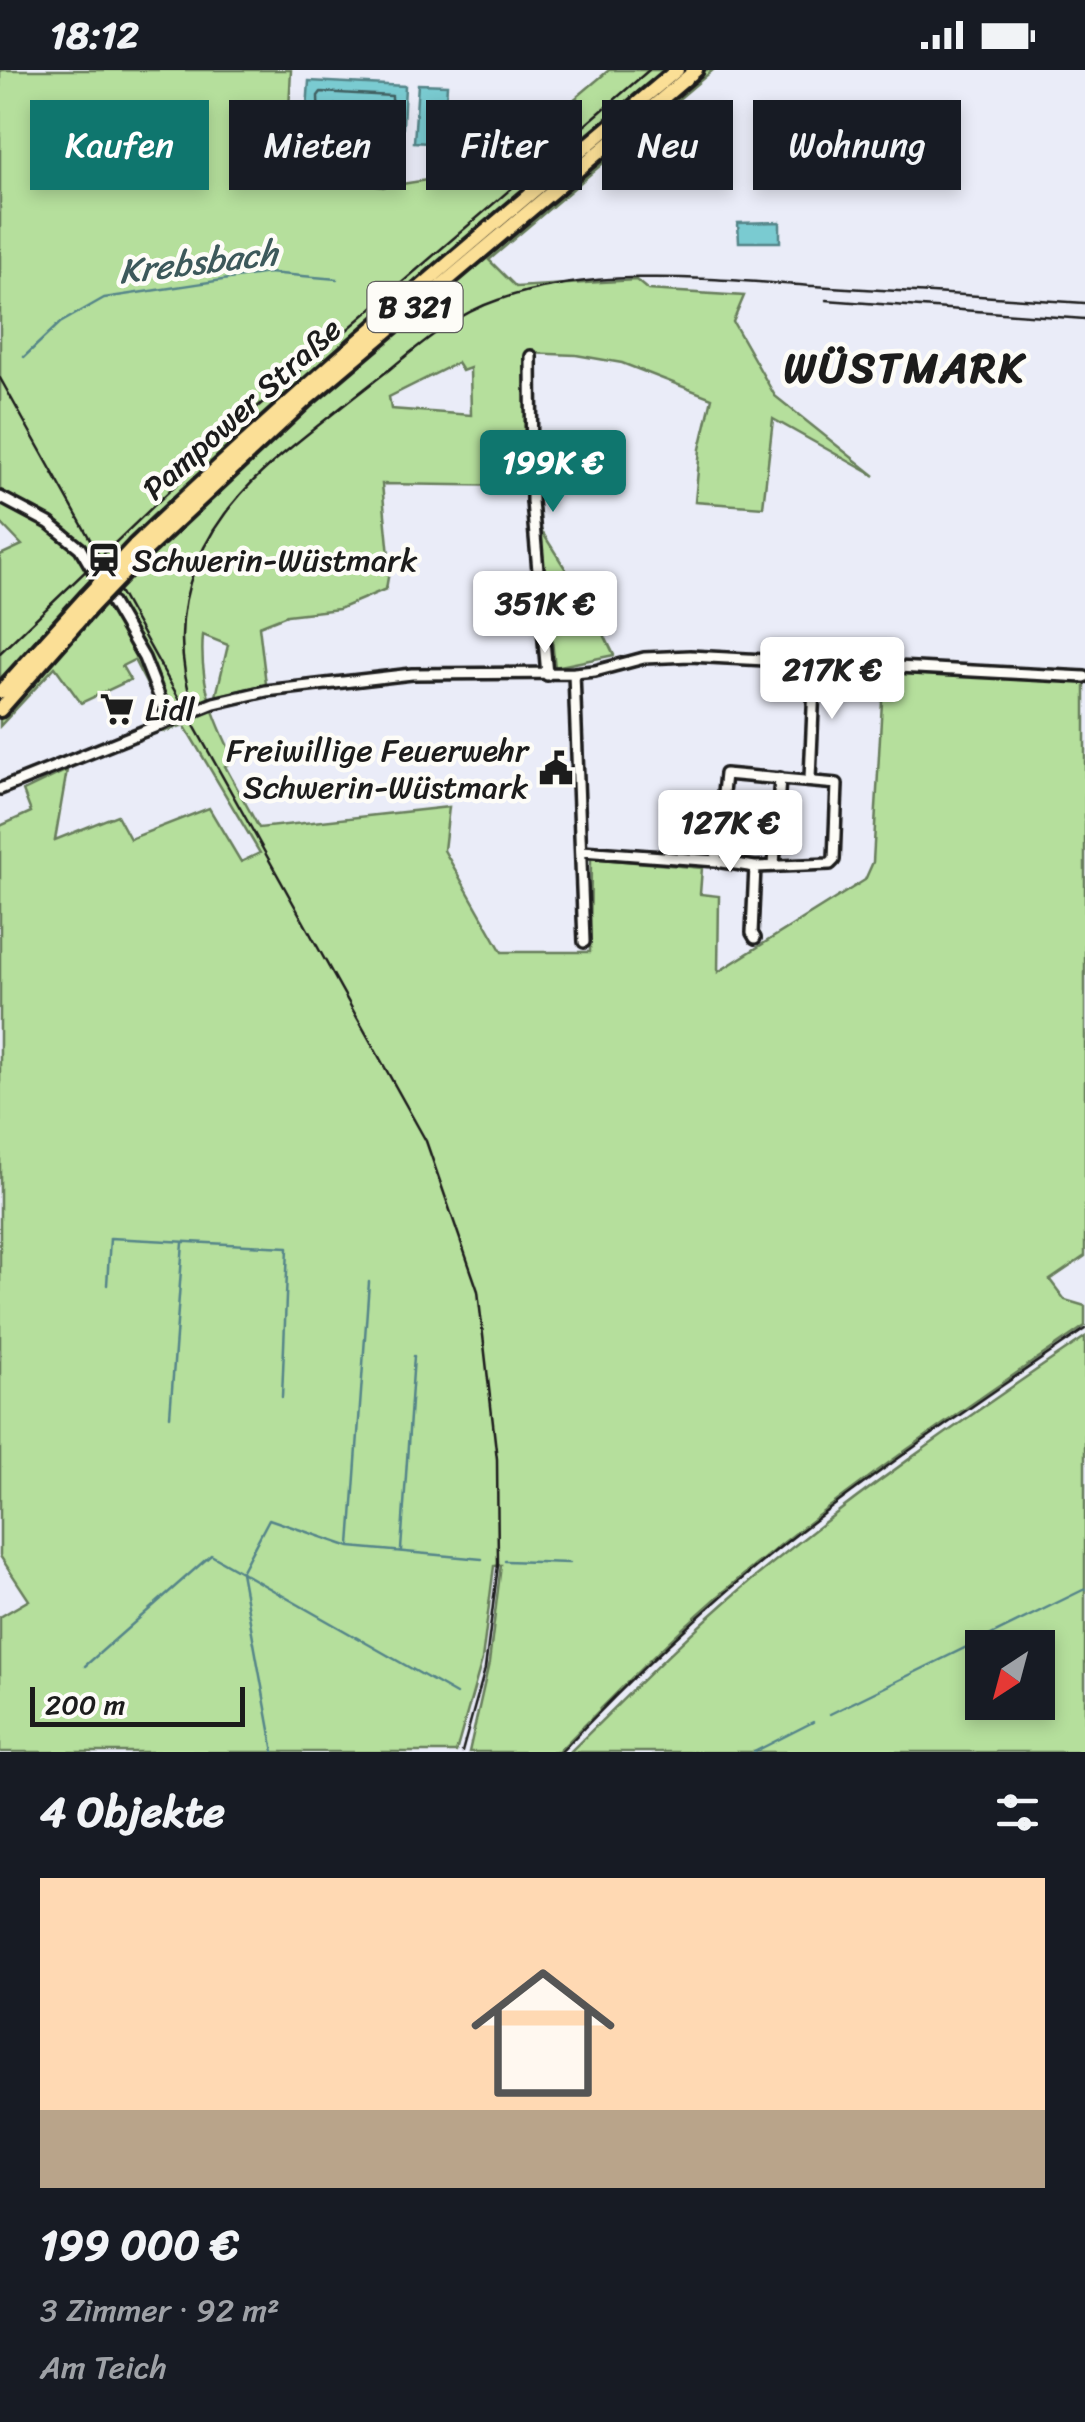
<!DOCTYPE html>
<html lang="de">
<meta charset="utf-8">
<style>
:root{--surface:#171b24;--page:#242831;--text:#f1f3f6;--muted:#9ea1a6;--accent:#0f766e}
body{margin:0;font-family:Sriracha,sans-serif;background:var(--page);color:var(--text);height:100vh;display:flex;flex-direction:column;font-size:38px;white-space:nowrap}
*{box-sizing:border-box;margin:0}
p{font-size:32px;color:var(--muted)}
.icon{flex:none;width:55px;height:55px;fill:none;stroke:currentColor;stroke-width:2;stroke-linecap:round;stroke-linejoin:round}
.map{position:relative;height:1682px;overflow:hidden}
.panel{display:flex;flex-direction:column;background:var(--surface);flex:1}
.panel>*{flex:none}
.top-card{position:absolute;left:30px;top:30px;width:1025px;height:90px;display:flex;gap:20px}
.needle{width:65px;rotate:216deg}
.buttons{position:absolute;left:965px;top:1560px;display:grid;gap:20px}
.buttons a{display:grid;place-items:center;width:90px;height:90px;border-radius:0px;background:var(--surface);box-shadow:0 5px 15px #0003;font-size:50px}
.scale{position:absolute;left:30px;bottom:25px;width:215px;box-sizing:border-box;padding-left:10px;border:5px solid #1c1c1c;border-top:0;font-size:28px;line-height:35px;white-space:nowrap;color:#1c1c1c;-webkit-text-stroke:8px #fdfcf7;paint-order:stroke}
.price{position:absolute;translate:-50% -85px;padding:0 22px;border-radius:10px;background:#fff;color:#222;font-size:32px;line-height:65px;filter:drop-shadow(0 2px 5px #0008)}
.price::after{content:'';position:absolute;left:50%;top:60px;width:30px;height:22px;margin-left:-15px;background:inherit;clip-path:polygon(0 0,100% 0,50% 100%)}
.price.active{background:var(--accent);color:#fff}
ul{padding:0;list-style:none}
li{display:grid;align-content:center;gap:20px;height:530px;padding:0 40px}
li span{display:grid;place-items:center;height:310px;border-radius:0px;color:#555}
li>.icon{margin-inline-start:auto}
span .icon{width:180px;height:180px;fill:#fffc;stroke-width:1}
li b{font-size:42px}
h2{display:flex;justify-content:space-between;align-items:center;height:120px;padding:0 40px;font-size:42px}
.tag{padding:0 35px;border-radius:0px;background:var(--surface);box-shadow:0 5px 15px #0003;font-size:35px;line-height:90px}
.tag.active{background:var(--accent);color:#fff}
.status{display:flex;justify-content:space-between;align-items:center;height:70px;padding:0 50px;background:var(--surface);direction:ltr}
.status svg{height:28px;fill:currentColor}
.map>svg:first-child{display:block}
</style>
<div class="status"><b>18:12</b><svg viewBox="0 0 49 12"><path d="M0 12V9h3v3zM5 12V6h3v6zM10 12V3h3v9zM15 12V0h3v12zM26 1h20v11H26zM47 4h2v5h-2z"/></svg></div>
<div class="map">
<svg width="1085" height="1682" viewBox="0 0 1085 1682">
<rect width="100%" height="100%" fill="#eaecf8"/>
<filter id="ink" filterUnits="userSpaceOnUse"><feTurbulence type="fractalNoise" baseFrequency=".01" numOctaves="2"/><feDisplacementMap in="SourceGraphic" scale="20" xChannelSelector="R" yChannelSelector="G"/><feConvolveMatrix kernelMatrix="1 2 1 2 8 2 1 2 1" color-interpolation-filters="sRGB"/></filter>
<g filter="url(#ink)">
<path fill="#b5df9c" stroke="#687e5c" stroke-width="2.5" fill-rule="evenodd" d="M0,0H291L287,80L331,109L383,117L490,100L609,0H713L489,190L516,217L636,210L648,220L744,226L733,252L775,326L875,406L773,349L763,437L695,432L700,379L712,328L622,293L576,285L526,283L527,416L382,414L390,496L386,519L339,539L287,545L259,556L266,614L216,626L228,575L203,565C199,613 214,649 235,691L225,696L259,758L449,737L444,780L502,882H590L591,788L702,798L700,824L719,826L718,902L865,810L873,792L884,596L1085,607V1186L1050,1210L1065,1230L1085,1236V1256C965,1338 845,1420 734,1513C672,1565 615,1625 558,1682H469L489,1593L501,1495L494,1496L482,1590L456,1682H0V1547L29,1530L0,1486V756L31,742L23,721L67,700L55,770L117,745L130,769L209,738L241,792L260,783L184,655L163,662L156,650L160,640L134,590L122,596L130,610L81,633L55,597L0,656V485L22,475L0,452ZM457,293L462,301L470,298L471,345L391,339L389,327Z
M539,457L594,544L614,585L555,597Z
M1085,1267V1682H570C626,1627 681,1570 741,1519C850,1428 967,1347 1085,1267ZM982,1578H1038V1632H982Z"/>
<path fill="#7acbd1" stroke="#548589" stroke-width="2.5" d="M309,11L405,16L402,75L305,69Z
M418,14L447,15L443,74L414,72Z
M780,152V172H739L738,153Z"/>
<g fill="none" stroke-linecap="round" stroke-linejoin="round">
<path stroke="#426264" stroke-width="2.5" d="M321,22L392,26V61L387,64L319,59L318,26Z
M334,35L377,37L380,47L376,51L333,48L330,39Z"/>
<path stroke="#548589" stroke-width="2.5" d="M24,287L60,253L104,228L268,203L337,209
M107,1215L110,1168L288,1177L282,1327
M170,1346L183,1173
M350,1475L369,1212
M401,1480L414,1286
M505,1491L570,1493
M85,1596L211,1485L456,1624
M830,1644L1085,1519
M274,1682L241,1502L269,1449L350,1477L482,1489
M754,1682L813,1652"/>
<g stroke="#1c1c1c" stroke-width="16">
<path id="minor" d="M531,286L532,431L547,605
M0,427L49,453L80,478L144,588L169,651
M574,603L584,872
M810,709L815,592
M0,719L214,633L266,621L412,604L574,603L595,601L644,588L690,586L1085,607
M582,781L716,791L725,704L837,714L834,790L830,794L755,797L716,791
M774,795L780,708
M755,868L752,863L755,797"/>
</g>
<g stroke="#1c1c1c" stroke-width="20">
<path id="primary" d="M135,475C309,308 493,155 677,0
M143,483L307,329L696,0
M0,622L86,527
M0,640L92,536"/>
</g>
<use href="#minor" stroke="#fdfcf7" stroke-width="9"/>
<use href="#primary" stroke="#fbdf96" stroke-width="12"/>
<path stroke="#1c1c1c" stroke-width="2.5" d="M0,583L255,339L649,0"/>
<path stroke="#1c1c1c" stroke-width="2.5" d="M826,230L1085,249
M0,308L426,1071L478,1221L497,1389L498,1495L485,1599L462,1682
M195,643C159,536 200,452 283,384C318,355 354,327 390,299C423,272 456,244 498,230C597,196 710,209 813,216C904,221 994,227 1085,233
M561,1682C630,1609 704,1538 783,1475C880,1398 983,1329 1085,1259"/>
<g stroke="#1c1c1c" stroke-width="20" stroke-linecap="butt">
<path id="primary-bridge" d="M86,527L135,475
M92,536L143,483"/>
</g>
<use href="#primary-bridge" stroke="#fbdf96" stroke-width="12"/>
</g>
</g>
<defs>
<g id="station-bare" transform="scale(2.7)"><path d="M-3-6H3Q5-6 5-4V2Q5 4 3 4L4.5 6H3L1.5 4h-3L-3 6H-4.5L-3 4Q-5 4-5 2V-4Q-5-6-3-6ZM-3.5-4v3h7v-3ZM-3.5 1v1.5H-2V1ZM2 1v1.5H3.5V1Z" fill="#1c1c1c" stroke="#fdfcf7" stroke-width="2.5" paint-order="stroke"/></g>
<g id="supermarket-bare" transform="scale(2.7)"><path d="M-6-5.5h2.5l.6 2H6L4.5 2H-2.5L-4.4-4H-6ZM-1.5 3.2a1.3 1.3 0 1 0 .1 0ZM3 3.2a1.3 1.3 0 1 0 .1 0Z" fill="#1c1c1c" stroke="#fdfcf7" stroke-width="2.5" paint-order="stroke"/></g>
<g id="civic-bare" transform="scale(2.7)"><path d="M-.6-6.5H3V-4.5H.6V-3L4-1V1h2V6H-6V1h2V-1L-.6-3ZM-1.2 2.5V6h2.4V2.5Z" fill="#1c1c1c" stroke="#fdfcf7" stroke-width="2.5" paint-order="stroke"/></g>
</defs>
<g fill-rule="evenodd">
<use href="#station-bare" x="104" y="490"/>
<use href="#supermarket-bare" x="117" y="639"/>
<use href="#civic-bare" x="556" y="698"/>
</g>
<g text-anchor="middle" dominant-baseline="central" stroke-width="9" stroke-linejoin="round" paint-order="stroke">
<rect fill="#fdfcf7" stroke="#605f5e" stroke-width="2.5" x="367.5" y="212" width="95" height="50" rx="8"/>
<g font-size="30" font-weight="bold" fill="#1c1c1c">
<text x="415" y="237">B 321</text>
</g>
<g font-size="32" fill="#1c1c1c" stroke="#fdfcf7">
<text transform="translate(242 339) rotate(-42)">Pampower Straße</text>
</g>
<g font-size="32" fill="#1c1c1c" stroke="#fdfcf7" text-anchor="start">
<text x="132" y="490">Schwerin-Wüstmark</text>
<text x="145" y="639">Lidl</text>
<text x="528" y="680" text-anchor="end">Freiwillige Feuerwehr<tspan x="528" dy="37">Schwerin-Wüstmark</tspan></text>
</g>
<g font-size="35" font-style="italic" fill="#3d595b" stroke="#fdfcf7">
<text transform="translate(198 192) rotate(-7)">Krebsbach</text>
</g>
<g font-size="42" font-weight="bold" letter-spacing="2.5" fill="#1c1c1c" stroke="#fdfcf7">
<text x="905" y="298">WÜSTMARK</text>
</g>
</g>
</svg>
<div class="buttons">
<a><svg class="needle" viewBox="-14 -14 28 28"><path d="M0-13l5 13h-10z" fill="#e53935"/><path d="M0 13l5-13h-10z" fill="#9ea1a6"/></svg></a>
</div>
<div class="scale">200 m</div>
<b class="price active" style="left:553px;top:445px">199K €</b>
<b class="price" style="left:545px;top:586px">351K €</b>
<b class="price" style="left:832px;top:652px">217K €</b>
<b class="price" style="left:730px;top:805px">127K €</b>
<div class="top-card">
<a class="tag active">Kaufen</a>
<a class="tag">Mieten</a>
<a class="tag">Filter</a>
<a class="tag">Neu</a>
<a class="tag">Wohnung</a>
</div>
</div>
<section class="panel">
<h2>4 Objekte<svg class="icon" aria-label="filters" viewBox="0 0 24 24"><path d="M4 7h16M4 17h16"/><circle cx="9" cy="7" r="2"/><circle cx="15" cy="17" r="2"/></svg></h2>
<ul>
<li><span style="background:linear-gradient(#ffd9b3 75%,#b9a48a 0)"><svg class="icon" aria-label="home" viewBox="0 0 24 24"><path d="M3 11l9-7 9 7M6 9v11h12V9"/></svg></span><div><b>199 000 €</b><p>3 Zimmer · 92 m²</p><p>Am Teich</p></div></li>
</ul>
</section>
